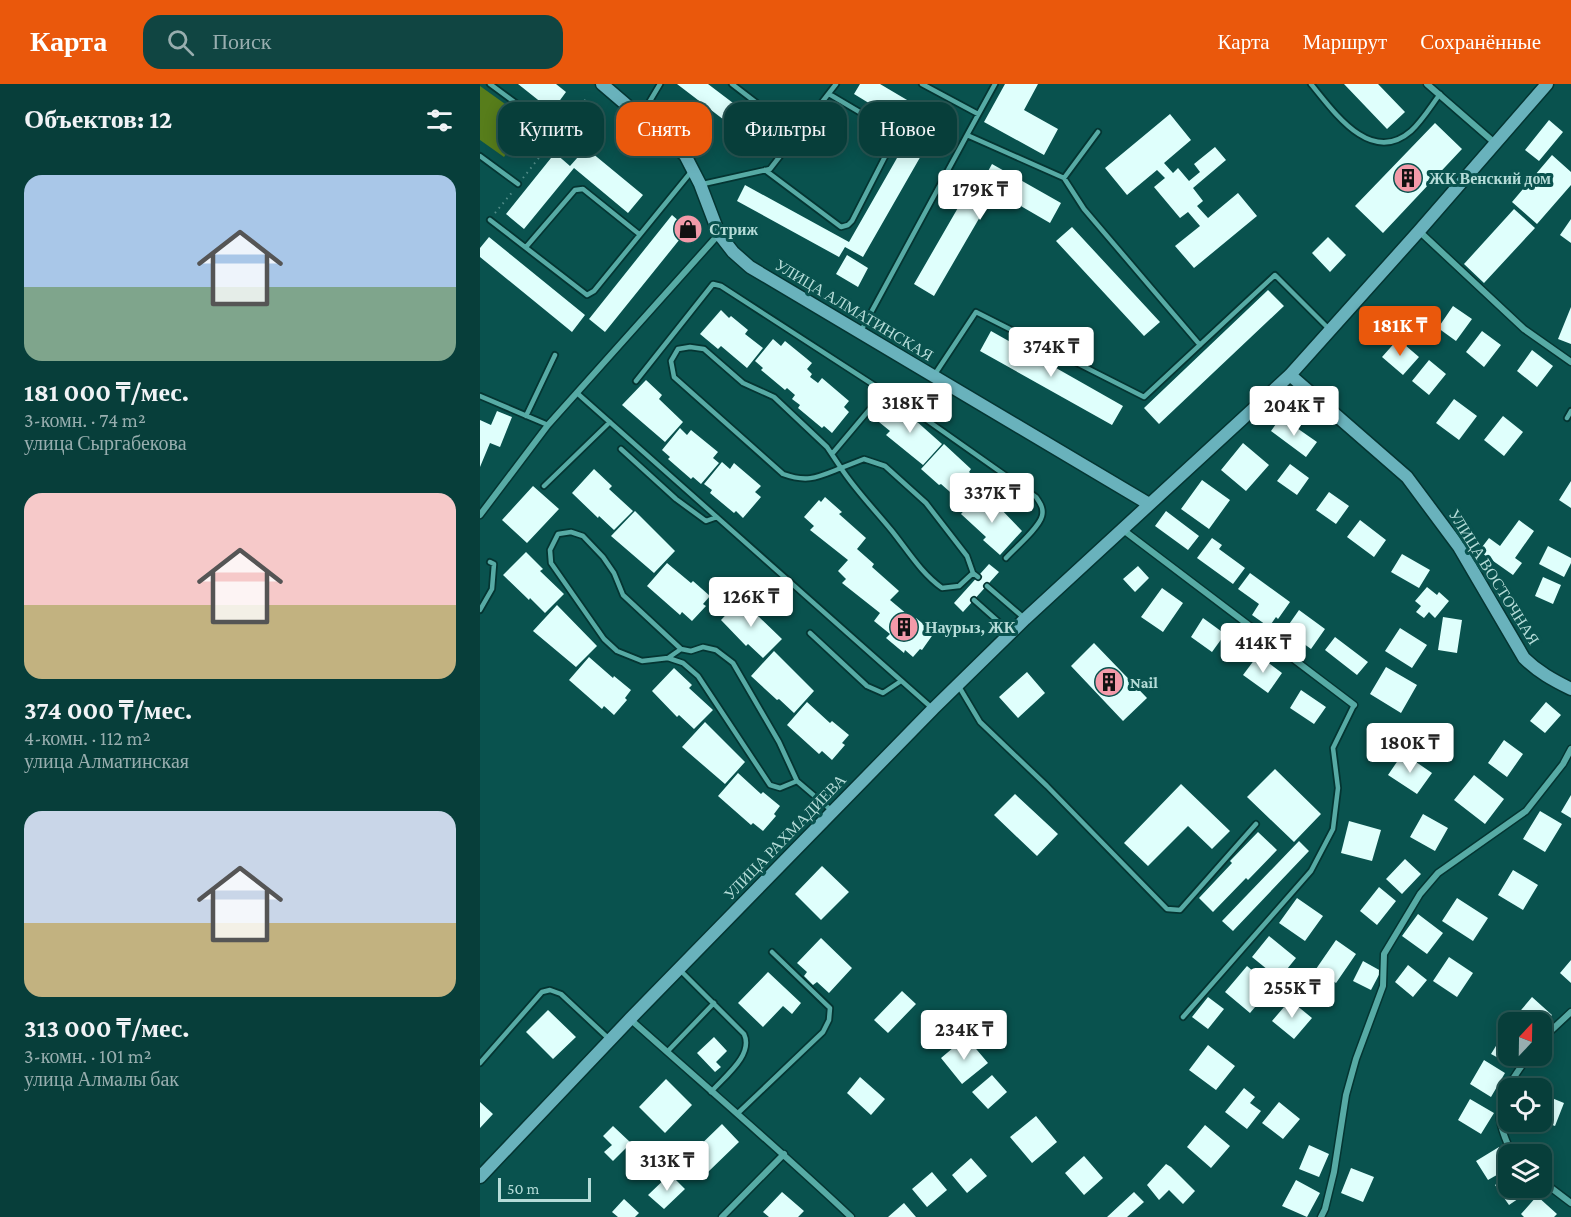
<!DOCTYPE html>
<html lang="ru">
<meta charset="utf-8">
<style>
:root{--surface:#073e3a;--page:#104542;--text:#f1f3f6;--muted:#98aeaf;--line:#285754;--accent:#ea580c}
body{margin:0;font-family:"Crimson Pro",serif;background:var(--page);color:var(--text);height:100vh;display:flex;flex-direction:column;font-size:22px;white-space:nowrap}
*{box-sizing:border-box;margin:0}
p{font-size:20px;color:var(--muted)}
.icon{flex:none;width:33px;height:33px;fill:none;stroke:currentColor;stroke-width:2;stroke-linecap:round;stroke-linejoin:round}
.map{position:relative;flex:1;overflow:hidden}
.panel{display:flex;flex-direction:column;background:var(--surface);width:480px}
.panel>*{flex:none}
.banner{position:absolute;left:18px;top:18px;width:570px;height:54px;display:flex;gap:12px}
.needle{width:39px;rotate:22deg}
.fabs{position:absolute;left:1018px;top:928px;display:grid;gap:12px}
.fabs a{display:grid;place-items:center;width:54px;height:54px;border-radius:12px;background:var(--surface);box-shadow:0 3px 15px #0003,0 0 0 2px var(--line);font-size:30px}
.scale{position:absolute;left:18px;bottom:15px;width:93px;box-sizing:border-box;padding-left:6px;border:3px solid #b5dcd8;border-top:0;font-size:16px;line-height:21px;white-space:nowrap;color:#b5dcd8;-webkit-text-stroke:4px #09524e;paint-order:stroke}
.price{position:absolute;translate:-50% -51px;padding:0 14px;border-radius:6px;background:#fff;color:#222;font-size:20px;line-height:39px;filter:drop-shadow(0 2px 3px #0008)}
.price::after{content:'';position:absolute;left:50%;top:36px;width:18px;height:14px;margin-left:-9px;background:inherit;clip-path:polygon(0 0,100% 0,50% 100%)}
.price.active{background:var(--accent);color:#fff}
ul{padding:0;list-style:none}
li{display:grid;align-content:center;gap:12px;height:318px;padding:0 24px}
li span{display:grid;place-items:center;height:186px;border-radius:18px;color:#555}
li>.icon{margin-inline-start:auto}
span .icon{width:108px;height:108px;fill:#fffc;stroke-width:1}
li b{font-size:26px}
h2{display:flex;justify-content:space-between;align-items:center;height:72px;padding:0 24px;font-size:26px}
.chip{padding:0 21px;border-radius:18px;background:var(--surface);box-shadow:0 3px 15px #0003,0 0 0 2px var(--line);font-size:21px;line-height:54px}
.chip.active{background:var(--accent);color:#fff}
header{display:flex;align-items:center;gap:36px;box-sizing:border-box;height:84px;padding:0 30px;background:var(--accent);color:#fff}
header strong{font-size:28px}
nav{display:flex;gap:33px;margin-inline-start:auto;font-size:21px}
.search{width:420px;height:54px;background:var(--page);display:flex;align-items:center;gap:15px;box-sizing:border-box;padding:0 21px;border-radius:18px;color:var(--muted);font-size:22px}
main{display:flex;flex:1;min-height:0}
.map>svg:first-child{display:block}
</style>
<header>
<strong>Карта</strong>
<div class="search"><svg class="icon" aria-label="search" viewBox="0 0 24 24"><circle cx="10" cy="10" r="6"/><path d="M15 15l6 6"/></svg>Поиск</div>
<nav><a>Карта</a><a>Маршрут</a><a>Сохранённые</a></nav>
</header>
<main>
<section class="panel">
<h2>Объектов: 12<svg class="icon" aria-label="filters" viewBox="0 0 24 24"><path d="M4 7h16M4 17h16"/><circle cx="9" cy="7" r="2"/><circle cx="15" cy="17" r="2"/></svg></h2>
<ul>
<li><span style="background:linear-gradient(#a9c7e8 60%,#7fa58c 0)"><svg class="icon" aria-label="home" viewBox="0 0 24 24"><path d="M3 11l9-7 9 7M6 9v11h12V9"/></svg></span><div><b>181 000 ₸/мес.</b><p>3-комн. · 74 m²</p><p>улица Сыргабекова</p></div></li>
<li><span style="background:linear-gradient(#f6c9c9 60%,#c2b280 0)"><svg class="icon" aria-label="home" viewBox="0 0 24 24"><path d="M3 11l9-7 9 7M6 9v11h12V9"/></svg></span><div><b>374 000 ₸/мес.</b><p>4-комн. · 112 m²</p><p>улица Алматинская</p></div></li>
<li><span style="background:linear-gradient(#c9d6e8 60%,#c2b280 0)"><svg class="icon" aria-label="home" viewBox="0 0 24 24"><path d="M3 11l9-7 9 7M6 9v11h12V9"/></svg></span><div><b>313 000 ₸/мес.</b><p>3-комн. · 101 m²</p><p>улица Алмалы бак</p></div></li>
</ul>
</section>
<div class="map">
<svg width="1091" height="1133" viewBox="0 0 1091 1133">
<rect width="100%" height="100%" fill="#09524e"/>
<path fill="#577d1b" d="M0,2L49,37L24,73L0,56Z"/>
<path fill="#dffffc" d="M38,0H76L86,8L72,27Z
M197,0H228L298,53L286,68Z
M380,0H400L444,26L433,46L374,10Z
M525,0H558L544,26L578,45L564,71L504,38Z
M864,0H898L925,28L907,45Z
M690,30L711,56L684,79L693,89L698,84L709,97L720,88L714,80L735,63L746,76L713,104L723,117L717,122L728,134L758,109L777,132L714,184L695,162L720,142L708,128L700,134L674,103L685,94L677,86L647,111L625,84Z
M1069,36L1083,48L1059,77L1045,66Z
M955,39L982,65L903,149L875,122Z
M433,46L450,56L383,173L365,163L359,173L257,117L265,101L369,158Z
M106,64L163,111L148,129L94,84L44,145L26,130L75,69L90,82Z
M1072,71L1091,88V101L1057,140L1032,118Z
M512,80L581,119L570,139L515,107L454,212L434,200L494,96L501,100Z
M1034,125L1055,144L1004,199L984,180Z
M192,131L208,145L125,248L109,235Z
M1091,135V159L1080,151Z
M592,143L680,238L664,252L576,157Z
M9,153L105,231L92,248L0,173V164Z
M848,153L866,171L850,188L832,169Z
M367,171L388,184L378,203L356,190Z
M788,206L804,222L679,340L664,324Z
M973,222L992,235L976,257L958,244Z
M1091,223V260L1078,255Z
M241,226L249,234L251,232L268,246L265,250L283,264L267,284L241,262L238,265L220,250Z
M511,247L643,322L632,341L500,267Z
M1002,247L1021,261L1004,283L986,268Z
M293,255L301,262L305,257L332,279L327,285L332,290L330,293L338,299L342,294L369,317L364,323L369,328L352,349L344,342L342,344L318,324L320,321L312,315L315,311L307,304L305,306L281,286L283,284L275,277Z
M918,255L939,273L923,291L902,273Z
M1052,266L1073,282L1057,303L1037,287Z
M949,276L966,290L949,311L932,297Z
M166,296L182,311L179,315L203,338L185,358L142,321Z
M974,315L997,332L979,356L956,339Z
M421,318L438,333L435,336L462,360L443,381L406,351L410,347L399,338L414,322L417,323Z
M17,327L32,333L20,363L10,359L0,383V336L11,341Z
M1023,332L1043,348L1024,372L1004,356Z
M801,333L837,358L826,373L791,347Z
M200,344L207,351L211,346L238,368L233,374L239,379L221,400L213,393L211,395L188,375L190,373L182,366Z
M763,359L789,381L766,407L741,386Z
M464,360L491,385L489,388L505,402L486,422L461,400L459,401L441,385Z
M242,378L250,385L254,379L281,402L275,408L281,413L263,434L256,427L254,429L230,409L232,406L224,400Z
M810,380L829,394L817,411L797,397Z
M114,385L132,402L129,405L153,427L134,446L119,432L118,434L92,409Z
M722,396L750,416L729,445L701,425Z
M1091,397V424L1079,416Z
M53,402L79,425L47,459L22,436Z
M849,408L869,422L856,440L836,426Z
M500,409L515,423L517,421L542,447L520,471L503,456L506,453L481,430Z
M345,413L362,428L359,430L386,454L377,465L394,480L392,483L419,507L410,516L434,536L436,534L454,549L442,566L440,565L433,573L425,566L424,569L406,554L410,550L394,537L400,529L362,499L366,495L358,487L368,476L330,446L334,442L324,433L339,416L341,418Z
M155,427L195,467L174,489L131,452Z
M686,427L719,452L708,466L675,442Z
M880,436L906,456L894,473L867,453Z
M1039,436L1054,447L1035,474L1042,479L1033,491L999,467L1009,454L1020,462Z
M732,454L742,461L739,465L765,484L753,500L717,474Z
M1068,462L1091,474V479L1084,493L1059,480Z
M46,468L63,485L60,487L84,510L65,529L50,514L49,516L23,491Z
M922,470L950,486L939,504L911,488Z
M187,479L211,499L213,497L230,512L223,520L226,522L212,537L202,528L200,531L167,502Z
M509,480L519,488L483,528L474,519Z
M658,482L669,494L655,508L643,495Z
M770,489L810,518L798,535L796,533L789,543L772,531L779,520L758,505Z
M1063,493L1081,501L1073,520L1055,512Z
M947,503L957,511L959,508L969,517L955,534L949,528L944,534L936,528L941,522L935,517Z
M682,504L703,519L683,548L661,533Z
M263,513L281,530L278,532L302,555L283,574L268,560L266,562L241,536Z
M77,521L117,562L96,583L53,547Z
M819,526L845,545L831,565L805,546Z
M963,533L982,536L977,569L958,566Z
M723,534L745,550L732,568L711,553Z
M920,544L947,561L932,584L905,567Z
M855,553L888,578L877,591L845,566Z
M614,559L667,614L643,637L591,582Z
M294,567L334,607L314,629L299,615L297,616L271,592Z
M778,571L802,589L788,609L763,591Z
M109,573L133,594L134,592L151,606L145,614L147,616L134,631L124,622L122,625L89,596Z
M906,583L937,601L921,629L890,610Z
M194,584L212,601L209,604L233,626L214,645L199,631L197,633L172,607Z
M547,588L565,609L538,634L519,613Z
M821,606L846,623L834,640L810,624Z
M327,618L350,639L352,637L369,651L362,659L365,661L352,676L342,667L339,670L307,641Z
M1066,618L1081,631L1065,649L1050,637Z
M225,638L265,678L245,700L202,663Z
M1024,656L1043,670L1027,693L1008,679Z
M923,669L952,689L937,710L908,691Z
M795,685L841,730L814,758L767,713Z
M258,689L281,710L283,708L300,722L294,730L296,732L283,747L273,739L271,741L238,712Z
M994,691L1024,715L1005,740L974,716Z
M701,700L750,747L732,765L708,742L668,782L644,759Z
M535,710L578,750L557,772L514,731Z
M1091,711V734L1081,728Z
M1060,727L1082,740L1065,768L1043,755Z
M943,730L968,744L955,767L930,753Z
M869,737L901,746L892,777L861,769Z
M778,748L797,766L768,796L766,794L733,828L719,814L752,779L750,777Z
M819,757L829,767L753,847L742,837Z
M925,775L941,790L922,810L906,795Z
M342,782L369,808L341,836L315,810Z
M1033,786L1058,801L1043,826L1018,811Z
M899,803L916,817L897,841L880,827Z
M817,814L843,832L825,857L799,839Z
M977,814L1008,834L993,857L962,837Z
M938,830L963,849L947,870L922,852Z
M789,852L816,874L799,895L772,873Z
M341,854L372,884L349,909L337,898L333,901L324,892L327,888L317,879Z
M856,856L876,870L856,899L836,885Z
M969,873L993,889L977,913L953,897Z
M1091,876V899L1080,889Z
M883,877L901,887L891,906L873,897Z
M928,881L947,896L933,913L915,898Z
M767,882L792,903L770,929L745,908Z
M288,888L321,919L312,930L303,922L283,943L258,919Z
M422,907L436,920L408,949L394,936Z
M728,913L744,925L728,945L712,933Z
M1052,913L1072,931L1062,943V939H1044L1036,932Z
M810,916L832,934L814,955L792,937Z
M68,926L96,953L73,975L46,948Z
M1027,944L1029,946V972H1039L1033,982L1011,970Z
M234,953L247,967L236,978L241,983L235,988L217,969Z
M486,953L508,979L482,1000L461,974Z
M728,961L755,982L736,1006L709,986Z
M1004,976L1025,989L1011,1013L990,1000Z
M512,991L527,1008L508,1025L492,1008Z
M380,993L405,1015L391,1031L367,1009Z
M186,995L212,1021L185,1049L159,1023Z
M764,1004L775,1013L770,1019L781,1027L767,1045L745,1028Z
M1062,1010L1084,1019L1075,1042L1062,1037Z
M990,1015L1014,1029L1001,1050L978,1036Z
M0,1018L13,1030L0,1044Z
M799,1018L820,1035L803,1055L782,1039Z
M556,1032L577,1058L552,1079L530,1053Z
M242,1040L259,1058L227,1089L210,1071Z
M725,1041L750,1062L731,1084L707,1063Z
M133,1042L151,1059L133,1077L124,1068L132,1061L123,1052Z
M829,1061L849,1070L839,1093L819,1085Z
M1019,1063L1029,1079V1084L1008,1096L996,1077Z
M604,1072L623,1094L604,1111L585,1089Z
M491,1074L507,1092L487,1109L472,1091Z
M686,1080L691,1083L715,1107L703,1120L689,1106L679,1116L667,1101Z
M871,1084L894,1093L883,1118L861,1109Z
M452,1088L467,1106L447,1123L432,1105Z
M190,1090L205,1105L184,1125L168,1111Z
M1029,1091V1104H1050L1051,1106L1029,1121L1015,1101Z
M816,1096L840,1109L827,1133L802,1122Z
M302,1108L324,1127L318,1133H289L283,1128Z
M654,1108L664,1118L647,1133H627Z
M1057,1112L1077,1130L1074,1133H1044L1041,1130Z
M144,1115L159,1129L155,1133H138L132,1128Z
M424,1119L436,1133H408Z"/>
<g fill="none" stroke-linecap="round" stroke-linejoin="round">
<g stroke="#043532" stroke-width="8">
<path id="lane" d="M10,0L78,50
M252,0L317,50
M442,0L498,30
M515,0L487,51L584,94L604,125L720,261
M831,0C854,28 891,82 931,47C942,37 951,22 960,10
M161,32L180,0
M0,72L38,100
M285,86L361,143L368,141L372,137L412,59L405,43L349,10
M584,94L618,48
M223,100L290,85L356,0
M10,136L107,211L114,207L211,88
M46,163L95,106L103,105L159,150
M381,247L487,51
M455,290L496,228L664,313L795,191L850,246
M156,297L233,200L241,202L403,307L407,312
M97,309L452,624
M0,312L68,341
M46,332L75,271
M1087,334L1091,327
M141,365L196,415L226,437L237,433
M352,370L400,313L407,312L417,315L556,413C560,419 564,424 562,432C559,444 535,464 526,474
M64,402L130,338
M493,489L479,502L462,504C441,489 428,467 412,447C395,426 376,407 361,384C338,393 328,399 303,390L194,293L191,277L198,265L210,263L224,265L263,299L294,313L347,363L361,384L384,375L405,382L446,419L487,472L493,489L498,493
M507,502L543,533
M494,516L530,548
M0,526L12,505L14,480L10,478
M330,549L387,602L403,609L421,597
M188,574L201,565
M478,601L500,638L567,702L687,825L700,826L776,740
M317,697L300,704L290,701L218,592L203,579L188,574L162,577L137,567L124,555L71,479L70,466L78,450L91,448L103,452L123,473L134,489L143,511L201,565L211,567L223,563L236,566L253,579L299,658L317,697L351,726
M199,885L264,950C274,971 244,993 231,1008
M703,933L831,787L853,745L858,704L853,664L874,621
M187,968L234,919
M0,979L62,908L70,906L81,910L128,954
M257,1030L343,948L349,936L350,924L292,868"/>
</g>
<g stroke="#043532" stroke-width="9">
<path id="street" d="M947,0L1016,60
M939,147L1044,245L1091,278
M0,431L68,341L239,150
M642,445L874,621
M150,935C224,1001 299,1065 371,1133
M1062,955L1091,928
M1032,1071C1028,1060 1021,1047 1020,1035C1019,1012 1036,989 1049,972
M1062,1097L1091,1119
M242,1133L304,1070
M841,1133L845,1125L854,1088L866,1011L876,975L903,902L904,870L940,810L958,789L1046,727L1083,680L1091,665"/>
</g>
<g stroke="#043532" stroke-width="15">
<path id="secondary" d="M122,0L205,71L220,100L239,150L253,168L270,183L669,420
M810,291L927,393L979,463L1044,574C1058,588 1073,596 1091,605
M0,1093L150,935L453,625L545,535L810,291L939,147L1067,0"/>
</g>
<path stroke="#518c88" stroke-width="2" stroke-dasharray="1.5 4.5" stroke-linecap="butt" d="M82,45L106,15
M43,94L73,56
M15,129L34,106"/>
<use href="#lane" stroke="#57aba5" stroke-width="4.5"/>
<use href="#street" stroke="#57aba5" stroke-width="6"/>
<use href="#secondary" stroke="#69b2bc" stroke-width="12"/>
</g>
<defs>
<g id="building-disc" transform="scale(1.5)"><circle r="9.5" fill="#f39aa9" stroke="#09524e"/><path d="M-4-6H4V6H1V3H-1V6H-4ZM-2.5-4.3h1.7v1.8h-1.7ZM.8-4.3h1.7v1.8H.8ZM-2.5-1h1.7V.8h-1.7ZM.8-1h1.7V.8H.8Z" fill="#111"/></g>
<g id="shop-disc" transform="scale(1.5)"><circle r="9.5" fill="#f39aa9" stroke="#09524e"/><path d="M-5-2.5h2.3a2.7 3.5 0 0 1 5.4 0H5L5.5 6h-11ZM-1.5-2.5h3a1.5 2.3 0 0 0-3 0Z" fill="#111"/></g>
</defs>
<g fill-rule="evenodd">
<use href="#building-disc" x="928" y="94"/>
<use href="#shop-disc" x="208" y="145"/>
<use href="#building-disc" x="424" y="543"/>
<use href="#building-disc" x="629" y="598"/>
</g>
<g text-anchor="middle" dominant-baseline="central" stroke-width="6" stroke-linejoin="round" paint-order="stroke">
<g font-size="16" font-weight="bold" fill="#b5dcd8" stroke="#09524e" text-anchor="start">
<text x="949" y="94">ЖК Венский дом</text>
<text x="229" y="145">Стриж</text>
<text x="445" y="543">Наурыз, ЖК</text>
<text x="650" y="598">Nail</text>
</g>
<g font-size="16" fill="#b5dcd8" stroke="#09524e">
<text transform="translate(374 226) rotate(31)">УЛИЦА АЛМАТИНСКАЯ</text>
<text transform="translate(1014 493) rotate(58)">УЛИЦА ВОСТОЧНАЯ</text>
<text transform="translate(305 753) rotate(-46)">УЛИЦА РАХМАДИЕВА</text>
</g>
</g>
</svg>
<div class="fabs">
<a><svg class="needle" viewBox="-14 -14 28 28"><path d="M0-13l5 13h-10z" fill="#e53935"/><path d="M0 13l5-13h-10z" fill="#98aeaf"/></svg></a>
<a><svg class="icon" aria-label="locate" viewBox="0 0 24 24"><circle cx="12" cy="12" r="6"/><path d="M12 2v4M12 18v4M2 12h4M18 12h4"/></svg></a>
<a><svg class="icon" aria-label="layers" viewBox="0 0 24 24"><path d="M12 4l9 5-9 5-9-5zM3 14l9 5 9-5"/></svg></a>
</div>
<div class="scale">50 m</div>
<b class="price" style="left:500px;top:137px">179K ₸</b>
<b class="price active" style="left:920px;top:273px">181K ₸</b>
<b class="price" style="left:571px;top:294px">374K ₸</b>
<b class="price" style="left:430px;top:350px">318K ₸</b>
<b class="price" style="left:814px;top:353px">204K ₸</b>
<b class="price" style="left:512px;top:440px">337K ₸</b>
<b class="price" style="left:271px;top:544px">126K ₸</b>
<b class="price" style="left:783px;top:590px">414K ₸</b>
<b class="price" style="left:930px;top:690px">180K ₸</b>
<b class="price" style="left:812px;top:935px">255K ₸</b>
<b class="price" style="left:484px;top:977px">234K ₸</b>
<b class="price" style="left:187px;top:1108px">313K ₸</b>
<div class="banner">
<a class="chip">Купить</a>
<a class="chip active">Снять</a>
<a class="chip">Фильтры</a>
<a class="chip">Новое</a>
</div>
</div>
</main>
